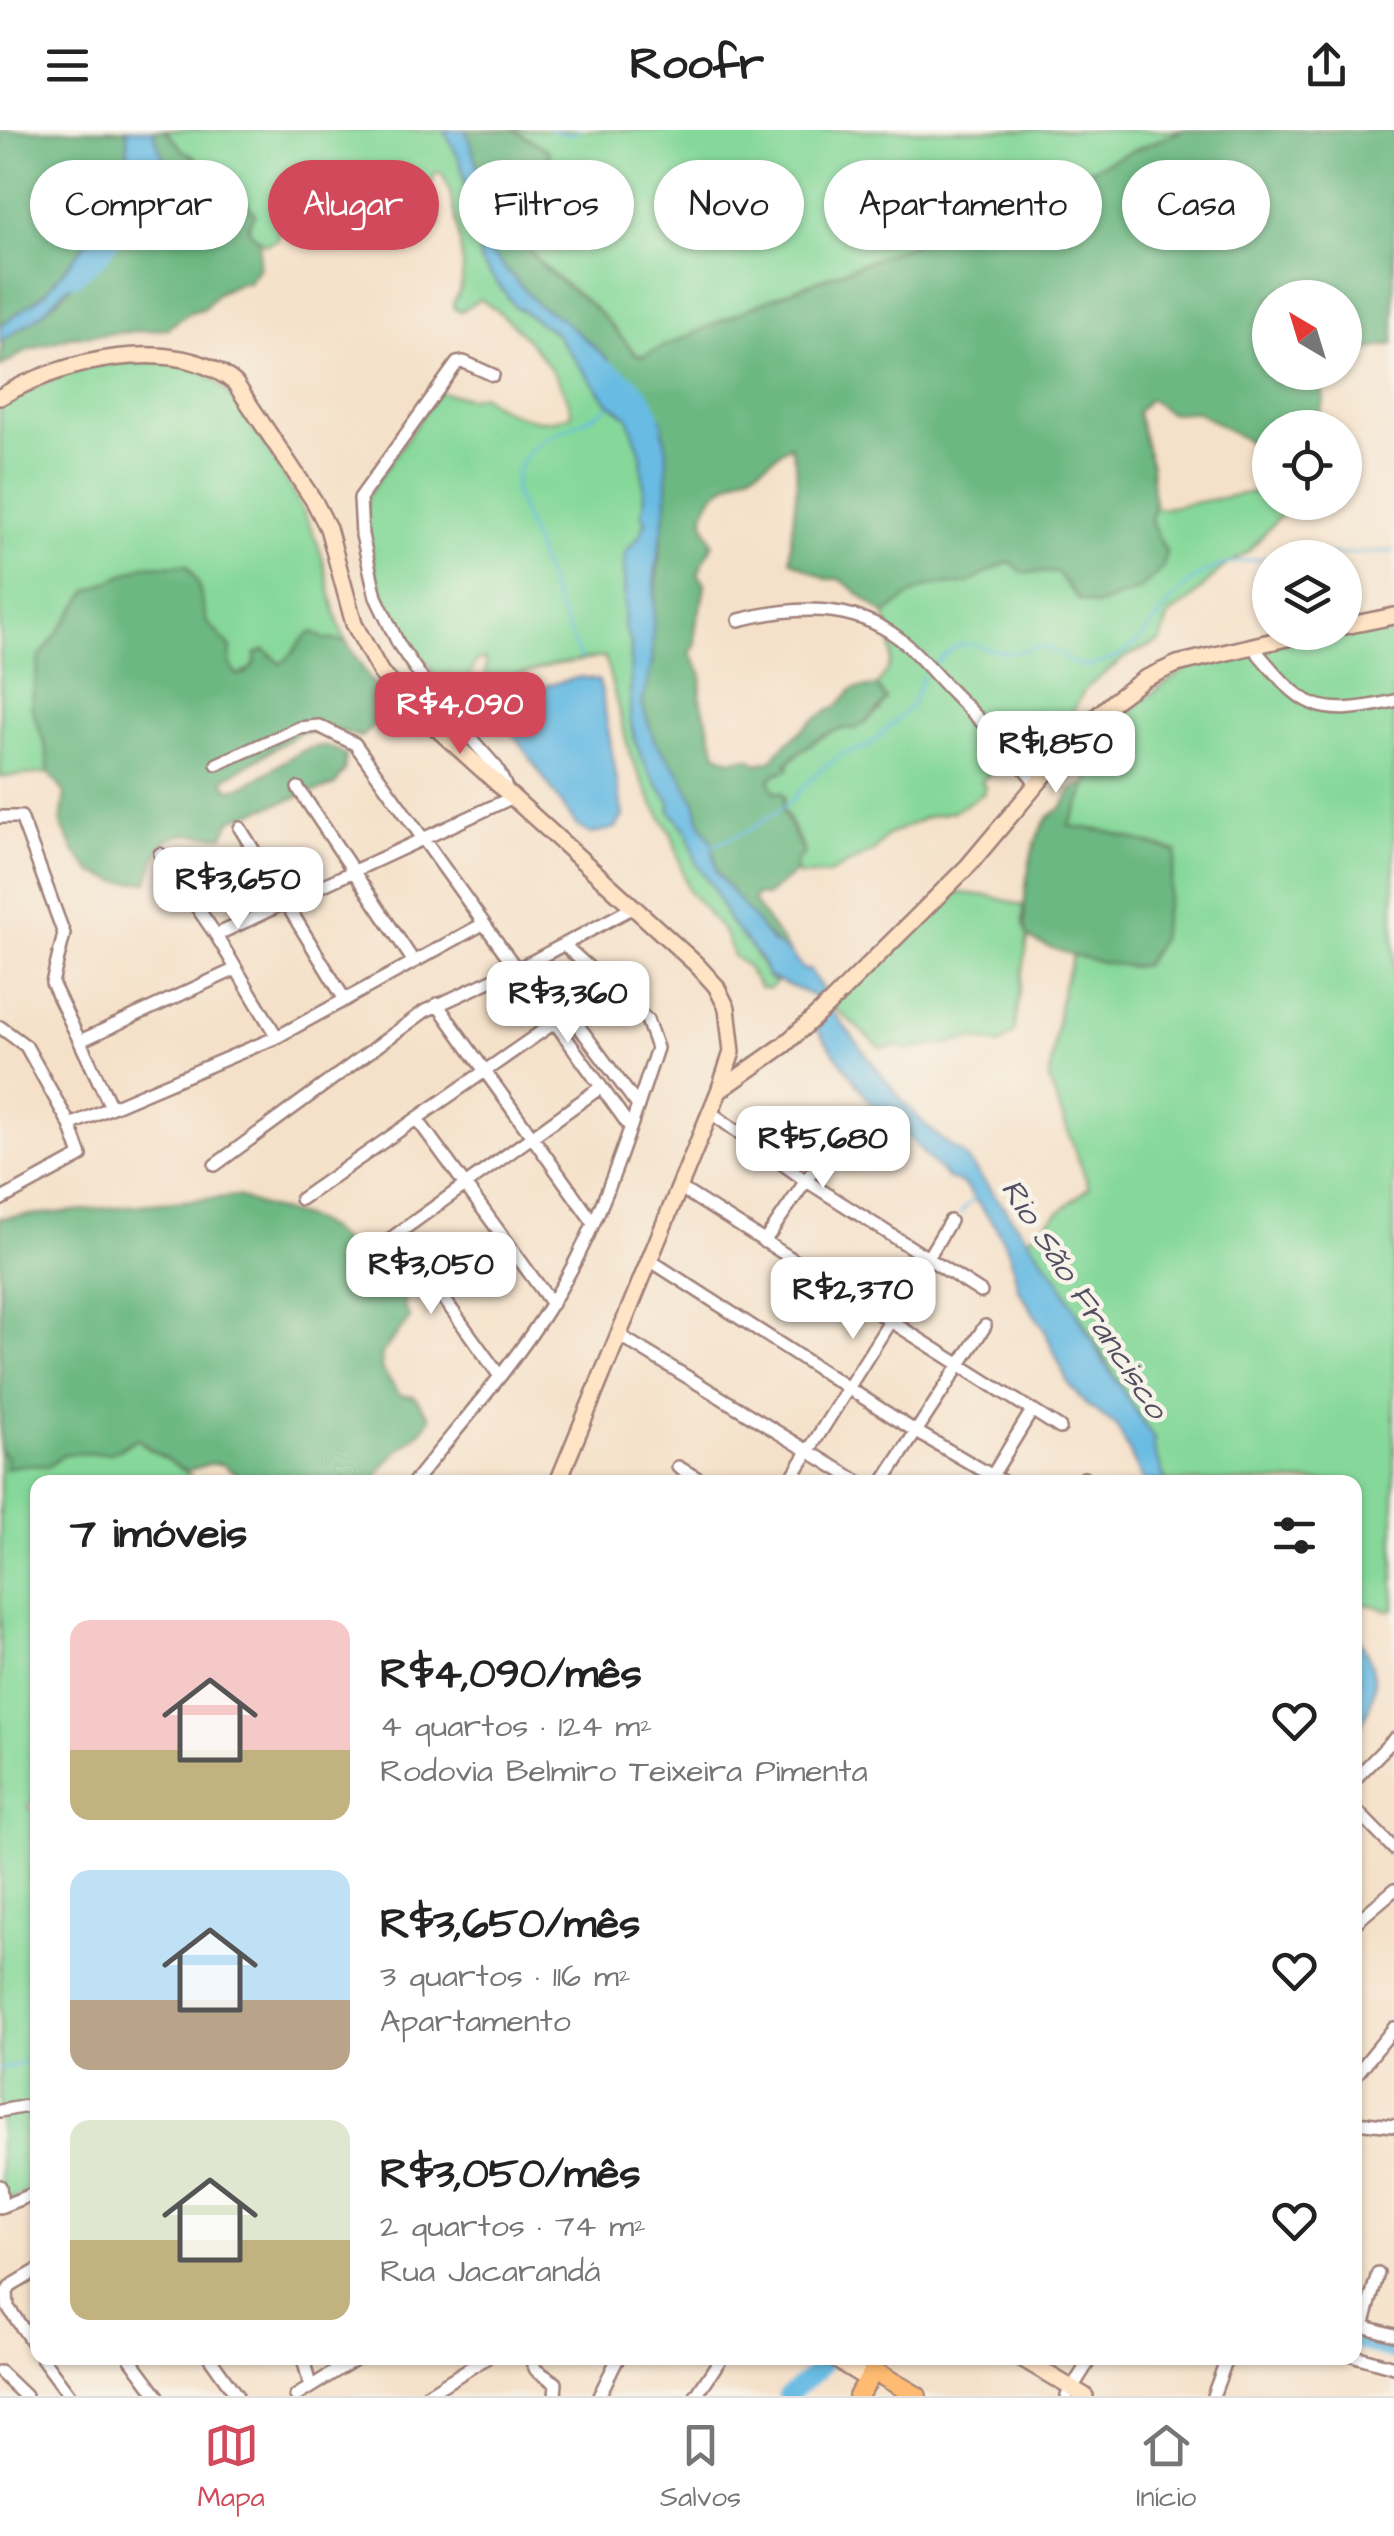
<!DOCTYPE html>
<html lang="pt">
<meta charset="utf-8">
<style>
:root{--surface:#fff;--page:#f6f6f6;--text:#222;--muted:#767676;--line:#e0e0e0;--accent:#d1495b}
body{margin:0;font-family:"Architects Daughter",sans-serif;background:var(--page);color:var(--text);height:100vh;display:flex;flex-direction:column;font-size:38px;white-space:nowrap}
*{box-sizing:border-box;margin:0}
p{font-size:32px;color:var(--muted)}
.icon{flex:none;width:55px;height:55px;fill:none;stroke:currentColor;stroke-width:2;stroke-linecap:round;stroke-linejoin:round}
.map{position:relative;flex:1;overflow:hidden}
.panel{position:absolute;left:30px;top:1345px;width:1332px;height:890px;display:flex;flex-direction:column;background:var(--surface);border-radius:20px;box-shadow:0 2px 8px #0004}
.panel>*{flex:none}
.hud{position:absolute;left:30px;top:30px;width:1335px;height:90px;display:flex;gap:20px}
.needle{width:65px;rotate:322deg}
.buttons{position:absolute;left:1252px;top:150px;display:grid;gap:20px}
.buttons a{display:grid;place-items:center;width:110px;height:110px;border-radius:50%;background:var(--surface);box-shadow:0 2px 8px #0004;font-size:50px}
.price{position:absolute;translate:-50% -85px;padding:0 22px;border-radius:20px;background:#fff;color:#222;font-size:32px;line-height:65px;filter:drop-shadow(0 2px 5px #0008)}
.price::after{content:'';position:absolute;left:50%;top:60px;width:30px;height:22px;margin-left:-15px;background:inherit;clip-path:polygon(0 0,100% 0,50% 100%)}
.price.current{background:var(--accent);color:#fff}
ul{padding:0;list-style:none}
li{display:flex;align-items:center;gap:30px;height:250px;padding:0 40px}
li span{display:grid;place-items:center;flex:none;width:280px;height:200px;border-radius:20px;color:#555}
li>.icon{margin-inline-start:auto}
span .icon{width:120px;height:120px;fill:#fffc;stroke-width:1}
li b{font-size:42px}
h2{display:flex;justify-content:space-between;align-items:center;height:120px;padding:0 40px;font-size:42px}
.pill{padding:0 35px;border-radius:45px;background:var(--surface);box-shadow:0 2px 8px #0004;font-size:35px;line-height:90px}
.pill.current{background:var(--accent);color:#fff}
header{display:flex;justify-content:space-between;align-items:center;height:130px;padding:0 40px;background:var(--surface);font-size:45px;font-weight:700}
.tabs{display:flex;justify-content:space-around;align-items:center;height:140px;border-top:2px solid var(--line);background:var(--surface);font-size:28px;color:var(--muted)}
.tabs a{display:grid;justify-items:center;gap:5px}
.tabs .current{color:var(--accent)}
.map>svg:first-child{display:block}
</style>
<header><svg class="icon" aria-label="menu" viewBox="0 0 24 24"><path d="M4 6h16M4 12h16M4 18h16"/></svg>Roofr<svg class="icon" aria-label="share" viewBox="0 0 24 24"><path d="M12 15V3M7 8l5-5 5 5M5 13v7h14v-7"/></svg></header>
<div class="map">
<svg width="1394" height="2266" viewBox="0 0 1394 2266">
<rect width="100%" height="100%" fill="#f7f3e8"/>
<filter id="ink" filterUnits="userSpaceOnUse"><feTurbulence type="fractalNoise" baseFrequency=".01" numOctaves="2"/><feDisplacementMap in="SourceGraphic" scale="20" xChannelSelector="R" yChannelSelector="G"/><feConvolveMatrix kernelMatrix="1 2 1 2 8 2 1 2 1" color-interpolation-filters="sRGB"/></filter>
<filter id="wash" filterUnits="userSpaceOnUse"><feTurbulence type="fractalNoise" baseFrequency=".0048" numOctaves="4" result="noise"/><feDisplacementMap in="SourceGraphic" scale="40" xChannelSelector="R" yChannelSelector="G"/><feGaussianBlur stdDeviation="2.25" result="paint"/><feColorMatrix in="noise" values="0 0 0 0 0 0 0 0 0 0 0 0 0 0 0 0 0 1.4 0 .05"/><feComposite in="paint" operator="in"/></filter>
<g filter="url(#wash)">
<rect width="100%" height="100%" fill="#f5e1c9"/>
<path fill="#85d89a" stroke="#687c62" stroke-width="2.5" d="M165,0H444L460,30L480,125L514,176L554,202L608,272L628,287L635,301L641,324L646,391L641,404L625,423L624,496L631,514L630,588L635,611L648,641L670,672V680L688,703L697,734L713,757L729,791L748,812L771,850L777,852L768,859L760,857L745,835L733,826L725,804L688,760L672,705L652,672L630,625L605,527L552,535L494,552L486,548V530L481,529L475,533L466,557L449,566L438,559L430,535L406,519L375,442L366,395L367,367L438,262L470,268L481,265C505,284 543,299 572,284C564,244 513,189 480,169L461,181L455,179L453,174C456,167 461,160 462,152C464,130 454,60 441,43H435L427,68L439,79L440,95L403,111L402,105L392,102L388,84L378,107L368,106L365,91L368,78L331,46C319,72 284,72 277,110L265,114L249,101L251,89L227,63L219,68L195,43L198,30L182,19Z
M514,0H1183L900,119L768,170L644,226L636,224C622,208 608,191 593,177C571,157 506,118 520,80C523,72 542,63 551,57L554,40L548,20Z
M89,233C119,233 170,227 197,238C235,253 304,376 318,415C330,447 331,481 346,512L324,509L301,513L291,528L280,534L271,524C259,531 250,542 237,545L230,534L231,518L207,492L198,455L188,435L144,436L88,461L31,576L46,618L49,643L0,647V273Z
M1270,359V372L1293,373L1297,377L1279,387L1249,421L1221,439L1187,473L1169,485L1161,511L1125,527L1085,559L1063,599L1022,640C1006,632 994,642 981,651L985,656L983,664L955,681L927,687L886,706L875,720L829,744L800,746L796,742V731L803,718L769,651L775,644L785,641L787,634L803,619L836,599L862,595L880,580L882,563L876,556C899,531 892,515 885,485C900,473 913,461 932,456C945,453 957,457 970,452C985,446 994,431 1012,432C1028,433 1040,445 1057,443L1079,470L1139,460L1163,438L1166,422L1151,392L1154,375L1160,379Z
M1394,488V1479L1389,1480L1355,1471V1352H1166L1153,1317L1154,1309C1109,1244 1077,1171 1027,1109L1089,1057L1049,951L1062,859L1074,823L1131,837L1144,835L1159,812L1177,722L1105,701L1068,696C1086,668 1091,627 1108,604C1121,587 1136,575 1153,563C1167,553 1182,539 1198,533C1261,508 1330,507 1394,488Z
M951,762L990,766L1024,776L1023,791L1028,807L1014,902L1000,915L976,909L906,920L901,916L881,918L830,874Z
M137,1308C153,1327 180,1331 195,1352H38V1663L28,1677L38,1684L37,2055L0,2076V1321L6,1326L7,1338L19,1335L49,1336L65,1324L119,1320Z"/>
<path fill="#6cb882" stroke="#5b6c56" stroke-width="2.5" d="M0,0H127L128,32L112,47L108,83L82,122L44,164L0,196Z
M153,0H165L182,19L198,30L196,43L219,68L235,57L255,84L248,95L249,101L260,110L259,137L248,153H239L219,162L203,179L190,182L166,199L69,207L26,221L0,237L2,209C35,192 68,163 90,133C121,92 111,81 166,63L171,54Z
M466,0H514L548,20C554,52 556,62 522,75C505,121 566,153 593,177C609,191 622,208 635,224L643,226L768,170L900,119L1183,0H1394V214L1345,224V168H1270V242L1327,243L1321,254L1324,271L1313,297L1270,298V324L1197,282L1169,283L1149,269L1137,282L1151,335L1154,375L1151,392L1166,422L1163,438L1139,460L1096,476L1079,470L1057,443L1021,442L1011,432C995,436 989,443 975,450C962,458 949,453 935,455C915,459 900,473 885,485L847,454L839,449H826L791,430C788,392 806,352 790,315C778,323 764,336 751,342C732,350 703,364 704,391C705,397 710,407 713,413L698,444L705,453C704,475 692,493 696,515L690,522L702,545L700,567L717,624L730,630L749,628L757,634L773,630L777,622L813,590L838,575L853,559L876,556L886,569C879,581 866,592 855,599C833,594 802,618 787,633L789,639L775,644L769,651L775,662L782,663L785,668L782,679L804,724L796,731V742L766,766L756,765L753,771L790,823L784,822L753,790L717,743L712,713L700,692L695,672L680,644L654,610L642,574L652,534L651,500L661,410V289L563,190L537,174L493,125L489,73Z
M187,435L198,454L207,492L231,518L230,534L237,545L247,543L255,533V524L265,520L280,534C295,526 298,508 313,502L324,509L346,512L370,550L396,576L361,607L339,601L301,602L223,650L229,659C270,656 305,593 346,626L344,641L335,655L232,689L223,706C172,704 163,697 148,752H119L93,743L75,722L61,694L65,663L49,643L46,618L31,576L39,528L88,461L144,436Z
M1080,655L1087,656L1069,696L1105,701L1177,722L1159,812L1144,835C1118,840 1051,821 1028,807C1019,777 1029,714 1047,689C1052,683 1061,680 1065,673C1070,664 1070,660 1080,655Z
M238,1066C286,1091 314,1073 354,1125C388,1119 391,1139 407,1164L404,1177L410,1188L382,1223L381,1238L400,1265L414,1266L430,1287C424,1308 387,1320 375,1352H249L221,1334H209L187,1341C178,1337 143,1315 137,1308L111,1323L65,1324L49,1336L19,1335L6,1339V1326L0,1321V1088Z"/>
<path fill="#67bbe3" stroke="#586d87" stroke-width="2.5" d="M127,0H153L169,44L170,59L131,76L119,86L88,137L39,186L0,212V196L44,164L102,93L108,83C108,77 104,72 104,66C102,52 120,41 128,32Z
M444,0H466L489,73L493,125L537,174L563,190L604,225L661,289L667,321V373L655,443L652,533L642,574L654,610L680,644L695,672L700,692L712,713L717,743L772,812L790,823L804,840H810L827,867L823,870L767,846L762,831L729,791L713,757L697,734L688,703L670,680V672L648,641L635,611L630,588L631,514L624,496L625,423L641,404L646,391L642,384L645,370L641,324L628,287L608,272L554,202L515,176L480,131V116L460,30Z
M581,547L598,550L601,558L623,686L616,698L591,704L577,696L498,582L500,567Z
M827,875C871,925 905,989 963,1024L1057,1147L1105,1233L1154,1309L1153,1317L1166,1352H1144L1116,1295L1087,1275L1069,1255L1045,1201L1018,1158L1010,1124L996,1097L963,1054L948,1048L935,1036L885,981L874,977L812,892Z
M1355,1503C1383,1544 1378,1564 1355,1607V1557L1360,1549L1355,1536Z
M813,2236L821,2241C809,2259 803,2266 781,2266C792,2254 803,2250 813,2236Z"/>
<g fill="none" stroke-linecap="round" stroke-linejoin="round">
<path stroke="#67bbe3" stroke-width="2.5" d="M550,0L569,5L579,0
M1282,428L1394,421
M581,529L552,463L515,362C514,303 574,304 610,275
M935,534C967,503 966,516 1004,522C1016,525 1030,516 1042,517C1061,520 1070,540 1092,535C1149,524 1155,477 1196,448C1218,432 1244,431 1270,428
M713,716L750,700L788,674L819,641L842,624L868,617L912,575L923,547
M960,1084L976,1066
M0,1940L38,1929"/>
<path stroke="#67bbe3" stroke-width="18" d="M74,147L100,125L116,101L135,59
M606,239C631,254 649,266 653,297
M1355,2210L1394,2222
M787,2266L817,2241L827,2228"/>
</g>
</g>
<g filter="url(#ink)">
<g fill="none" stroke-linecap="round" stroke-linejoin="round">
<g stroke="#a0807a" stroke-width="16">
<path id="street" d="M739,490C794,476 852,472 900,509C920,525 936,546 954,564C983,593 1012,622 1037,654
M1251,515C1302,575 1311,590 1394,571
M421,584L436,569L399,515L376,467L362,405L360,368L457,233L464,232L493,245
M217,634L299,598L319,596L355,614L630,997
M298,658L414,832
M0,687H21L64,804L52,853L111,977
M240,698L345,870
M160,724L216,805L277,907
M216,805L511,668L497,638L436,569
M531,832L638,976
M437,874L593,1092
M0,897L26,916L70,995L81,1026L0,1070
M80,911L236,839
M710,982L805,1050L981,1162
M417,989L552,1174
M70,995L277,907L483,794
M215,1035L425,881L531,832L634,777
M680,1058L1060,1298
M301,1069L554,893
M397,1104L499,1245
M764,1112L840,1001L849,993L866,988
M648,1129L915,1301L1003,1352
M361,1130L601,957
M617,1204L859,1352
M678,1337L704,1352
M992,1346L1031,1282
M414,1352C461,1293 514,1235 553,1171C601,1094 629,1003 657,918L647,890L564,815
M789,1352L889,1193L950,1091
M883,1352L985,1196
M1081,1352L1084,1348
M1355,1649L1394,1609
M1355,1679L1394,1719
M1355,1793L1394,1760
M1355,1946L1394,1898
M0,1981L38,1974
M1355,1992L1394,1996
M0,2056L2,2074
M0,2077L38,2062
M38,2140L11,2156L7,2162L8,2177L38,2221
M1355,2194L1394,2205
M1363,2196L1378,2143
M1355,2226L1394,2237
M42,2228L70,2266
M130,2228L158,2266
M210,2228L237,2266
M303,2228L310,2256
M530,2228L536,2240L556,2253L555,2266
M0,2242L25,2266
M296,2266L357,2228
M425,2266L486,2228
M599,2266L618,2228
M696,2266L721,2228
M1067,2266L1091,2228
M1213,2266L1227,2228"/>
</g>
<g stroke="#a0807a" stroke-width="20">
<path id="secondary" d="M0,267C62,230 174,203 235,253L314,371L328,398L354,494L381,543L421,584L697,835L716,856L727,878L732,922L719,961L558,1352
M1345,496L1394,486
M719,961L784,915L829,874L968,736L1084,598L1114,571L1144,549L1177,534L1312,502
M833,2228L869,2250
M1021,2228L1085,2266"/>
</g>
<g stroke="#a0807a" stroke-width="22">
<path id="primary" d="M858,2266L874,2241L917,2266"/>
</g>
<use href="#street" stroke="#fff" stroke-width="11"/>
<use href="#secondary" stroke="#ffe4c6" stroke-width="15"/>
<use href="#primary" stroke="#febb71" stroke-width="18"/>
</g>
</g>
<g text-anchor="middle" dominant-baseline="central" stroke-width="9" stroke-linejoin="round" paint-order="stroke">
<g font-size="32" font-style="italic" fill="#534e62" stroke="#f7f3e8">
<text transform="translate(1084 1169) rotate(57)">Rio São Francisco</text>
</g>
</g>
</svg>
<div class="buttons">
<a><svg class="needle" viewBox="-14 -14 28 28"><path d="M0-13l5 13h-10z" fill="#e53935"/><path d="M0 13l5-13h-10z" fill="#767676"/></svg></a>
<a><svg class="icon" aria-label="locate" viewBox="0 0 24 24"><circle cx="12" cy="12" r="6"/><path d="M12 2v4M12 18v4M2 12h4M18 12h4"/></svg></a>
<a><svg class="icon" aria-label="layers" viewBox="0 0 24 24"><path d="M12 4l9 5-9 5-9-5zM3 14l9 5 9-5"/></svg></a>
</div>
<b class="price current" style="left:460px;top:627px">R$4,090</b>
<b class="price" style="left:1056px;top:666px">R$1,850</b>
<b class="price" style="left:238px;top:802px">R$3,650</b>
<b class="price" style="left:568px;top:916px">R$3,360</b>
<b class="price" style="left:823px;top:1061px">R$5,680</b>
<b class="price" style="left:431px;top:1187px">R$3,050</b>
<b class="price" style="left:853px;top:1212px">R$2,370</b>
<div class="hud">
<a class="pill">Comprar</a>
<a class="pill current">Alugar</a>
<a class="pill">Filtros</a>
<a class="pill">Novo</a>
<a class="pill">Apartamento</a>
<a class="pill">Casa</a>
</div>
<section class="panel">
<h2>7 imóveis<svg class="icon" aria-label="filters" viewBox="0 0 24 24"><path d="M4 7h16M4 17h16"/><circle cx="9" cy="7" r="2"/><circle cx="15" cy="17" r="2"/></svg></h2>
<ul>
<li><span style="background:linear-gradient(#f6c9c9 65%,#c2b280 0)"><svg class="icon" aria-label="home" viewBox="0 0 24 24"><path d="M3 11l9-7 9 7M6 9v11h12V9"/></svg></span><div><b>R$4,090/mês</b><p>4 quartos · 124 m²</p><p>Rodovia Belmiro Teixeira Pimenta</p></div><svg class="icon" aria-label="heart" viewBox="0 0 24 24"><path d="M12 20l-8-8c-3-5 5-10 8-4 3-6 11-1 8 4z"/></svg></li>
<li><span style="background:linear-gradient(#bfe0f5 65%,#b9a48a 0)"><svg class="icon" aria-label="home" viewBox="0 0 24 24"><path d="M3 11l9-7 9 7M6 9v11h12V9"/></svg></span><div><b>R$3,650/mês</b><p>3 quartos · 116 m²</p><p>Apartamento</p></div><svg class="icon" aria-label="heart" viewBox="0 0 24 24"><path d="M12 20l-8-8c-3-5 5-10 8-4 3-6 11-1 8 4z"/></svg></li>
<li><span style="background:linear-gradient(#dfe7d0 60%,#c2b280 0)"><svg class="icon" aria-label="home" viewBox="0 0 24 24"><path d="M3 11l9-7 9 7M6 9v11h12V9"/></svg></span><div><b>R$3,050/mês</b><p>2 quartos · 74 m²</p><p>Rua Jacarandá</p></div><svg class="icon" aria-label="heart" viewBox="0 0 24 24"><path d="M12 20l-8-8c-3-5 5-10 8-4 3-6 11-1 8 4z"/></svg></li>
</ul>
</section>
</div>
<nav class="tabs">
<a class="current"><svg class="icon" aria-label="map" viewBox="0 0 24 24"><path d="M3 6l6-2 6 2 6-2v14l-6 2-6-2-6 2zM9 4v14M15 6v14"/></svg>Mapa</a>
<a><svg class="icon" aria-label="saved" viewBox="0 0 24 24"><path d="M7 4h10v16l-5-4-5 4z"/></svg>Salvos</a>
<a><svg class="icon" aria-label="home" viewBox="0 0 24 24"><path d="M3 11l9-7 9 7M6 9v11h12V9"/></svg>Início</a>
</nav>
